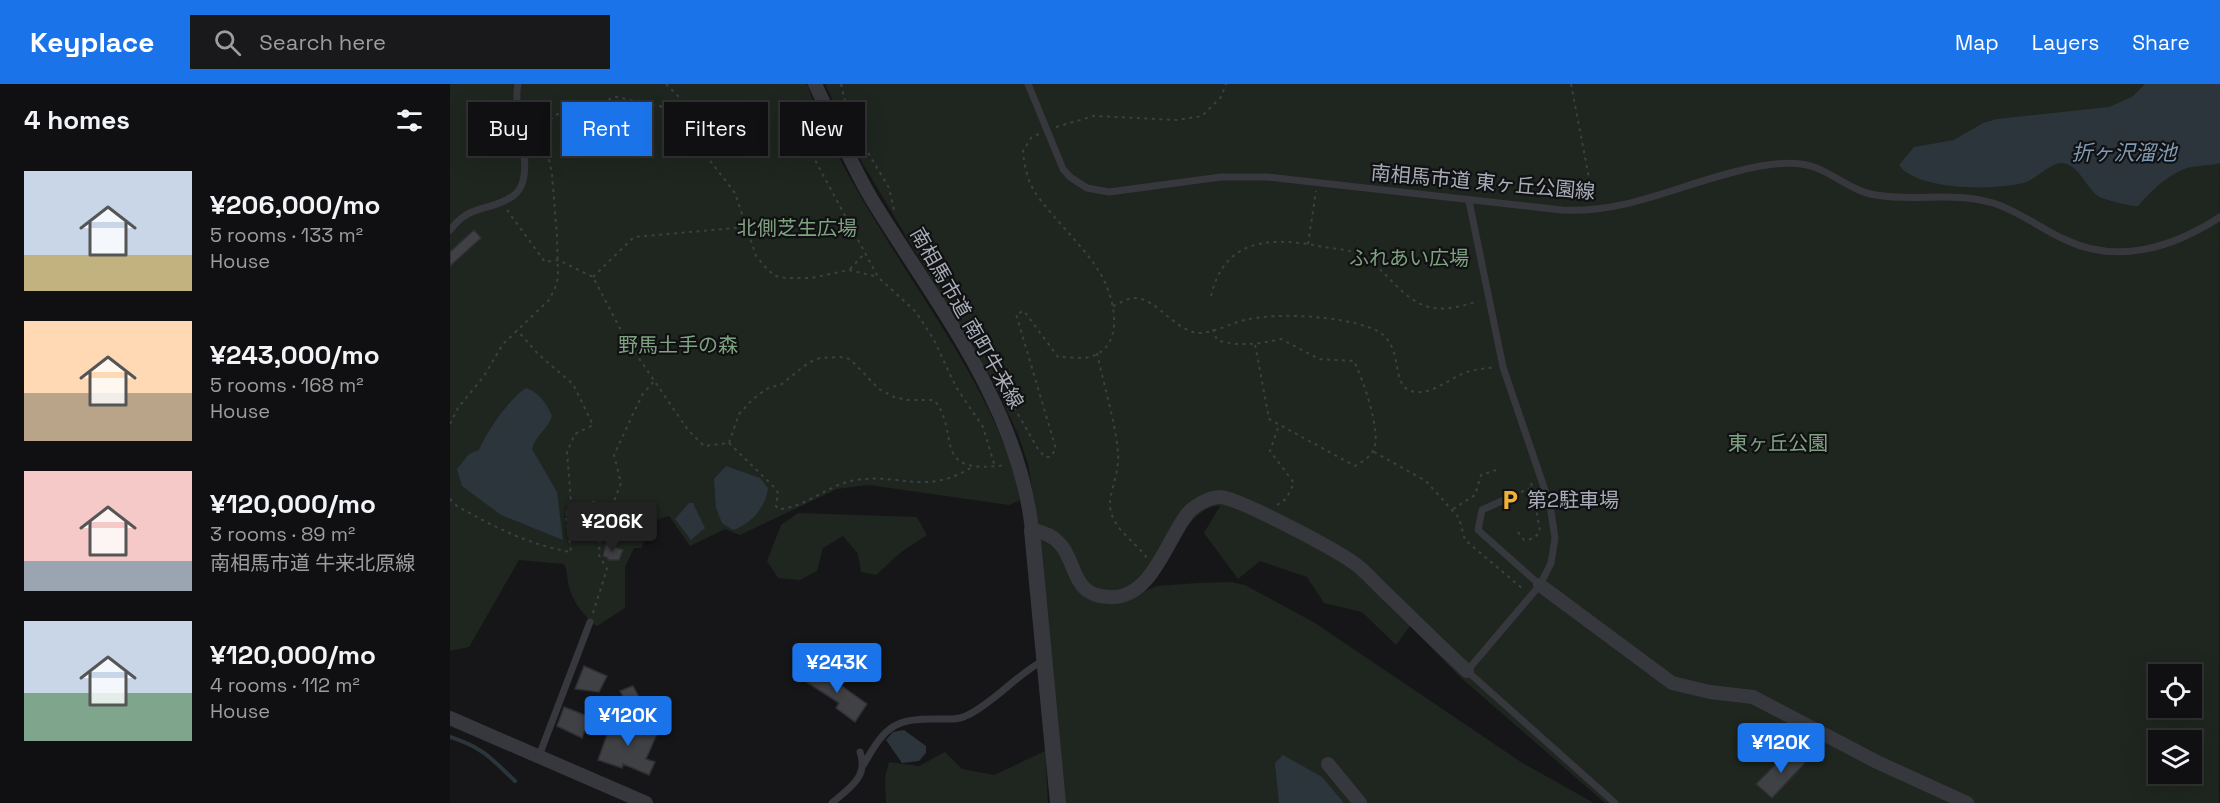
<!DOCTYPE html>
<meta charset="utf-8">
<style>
:root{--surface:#101012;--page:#19191b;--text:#f1f3f6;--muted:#9c9d9f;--line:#303032;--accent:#1a73e8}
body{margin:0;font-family:"Space Grotesk","Noto Sans JP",sans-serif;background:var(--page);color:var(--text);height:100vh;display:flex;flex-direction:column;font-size:22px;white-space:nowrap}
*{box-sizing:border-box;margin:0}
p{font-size:20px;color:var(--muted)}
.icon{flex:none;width:33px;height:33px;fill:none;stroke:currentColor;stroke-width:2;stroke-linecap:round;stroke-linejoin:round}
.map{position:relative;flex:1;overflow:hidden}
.panel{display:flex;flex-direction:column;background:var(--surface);width:450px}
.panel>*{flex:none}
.guide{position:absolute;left:18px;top:18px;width:570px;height:54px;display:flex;gap:12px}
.tools{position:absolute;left:1698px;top:580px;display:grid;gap:12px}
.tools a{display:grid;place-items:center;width:54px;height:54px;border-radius:0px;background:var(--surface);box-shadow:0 6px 24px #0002,0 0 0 2px var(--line);font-size:30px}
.price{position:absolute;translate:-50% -51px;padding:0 14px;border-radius:6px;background:var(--accent);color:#fff;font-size:20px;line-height:39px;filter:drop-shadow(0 2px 3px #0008)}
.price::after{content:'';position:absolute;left:50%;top:36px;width:18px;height:14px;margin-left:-9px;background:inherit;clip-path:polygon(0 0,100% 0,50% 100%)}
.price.active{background:#222;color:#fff}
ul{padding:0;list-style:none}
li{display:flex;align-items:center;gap:18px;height:150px;padding:0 24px}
li span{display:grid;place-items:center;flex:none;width:168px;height:120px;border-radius:0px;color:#555}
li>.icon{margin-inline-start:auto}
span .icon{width:72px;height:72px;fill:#fffc;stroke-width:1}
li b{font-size:26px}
h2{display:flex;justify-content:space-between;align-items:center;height:72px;padding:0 24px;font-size:26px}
.chip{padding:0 21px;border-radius:0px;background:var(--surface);box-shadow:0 6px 24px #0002,0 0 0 2px var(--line);font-size:21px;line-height:54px}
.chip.active{background:var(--accent);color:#fff}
header{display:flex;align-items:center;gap:36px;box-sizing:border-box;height:84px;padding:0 30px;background:var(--accent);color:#fff}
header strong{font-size:28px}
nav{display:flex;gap:33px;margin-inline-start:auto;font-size:21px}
.search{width:420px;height:54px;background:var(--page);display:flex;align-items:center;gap:15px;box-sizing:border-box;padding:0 21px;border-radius:0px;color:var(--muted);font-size:22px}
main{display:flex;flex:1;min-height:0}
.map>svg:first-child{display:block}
</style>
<header>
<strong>Keyplace</strong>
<div class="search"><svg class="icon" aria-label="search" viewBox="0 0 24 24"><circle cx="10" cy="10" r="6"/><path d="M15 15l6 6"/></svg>Search here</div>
<nav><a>Map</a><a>Layers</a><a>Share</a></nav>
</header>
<main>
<section class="panel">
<h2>4 homes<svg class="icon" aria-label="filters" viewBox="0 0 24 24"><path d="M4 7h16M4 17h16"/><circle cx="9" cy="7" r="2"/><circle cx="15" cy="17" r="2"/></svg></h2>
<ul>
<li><span style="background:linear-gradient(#c9d6e8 70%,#c2b280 0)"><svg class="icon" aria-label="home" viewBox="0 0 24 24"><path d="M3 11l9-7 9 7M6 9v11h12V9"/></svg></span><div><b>¥206,000/mo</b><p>5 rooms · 133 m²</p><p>House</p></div></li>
<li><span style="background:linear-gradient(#ffd9b3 60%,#b9a48a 0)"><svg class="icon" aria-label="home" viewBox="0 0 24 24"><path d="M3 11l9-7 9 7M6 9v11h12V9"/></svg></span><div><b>¥243,000/mo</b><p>5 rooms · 168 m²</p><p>House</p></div></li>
<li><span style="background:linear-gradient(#f6c9c9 75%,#9aa5b1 0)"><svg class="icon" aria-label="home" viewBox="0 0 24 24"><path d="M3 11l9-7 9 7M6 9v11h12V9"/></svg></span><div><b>¥120,000/mo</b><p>3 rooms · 89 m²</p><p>南相馬市道 牛来北原線</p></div></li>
<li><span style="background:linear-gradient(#c9d6e8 60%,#7fa58c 0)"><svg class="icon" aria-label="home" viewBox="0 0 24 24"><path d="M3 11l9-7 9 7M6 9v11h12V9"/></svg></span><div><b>¥120,000/mo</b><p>4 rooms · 112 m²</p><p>House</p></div></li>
</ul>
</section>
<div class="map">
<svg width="1770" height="719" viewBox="0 0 1770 719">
<rect width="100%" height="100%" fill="#161618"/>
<path fill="#1e261f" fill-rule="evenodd" d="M0,0H357C389,90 447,169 497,251C528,303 559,356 570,416L559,421L419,401L387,405L290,451L275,445L240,462L219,432L206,436L191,464H184L175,483V524L147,542C134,533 120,514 118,498C117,491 117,486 114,480L69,476L19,563L0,567Z
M375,0H1770L1769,719H1155L1009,592L960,542L946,561L912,528L874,519L857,493L810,477L788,495L754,449L770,422C743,419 707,484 695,507L707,502L747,499L780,498L795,501L865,539L1071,678L1144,719H612L592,466L578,380L568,350L545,301L410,75ZM1708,591H1742V624H1708ZM1708,657H1742V690H1708Z
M348,429L467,433L477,451L450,469L426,491L411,488L408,470L393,452L373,464L367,487L350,496L328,494L317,477L331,441Z
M595,667L598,719H436L435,693L439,678L469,682L495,668L512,685L544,691Z"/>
<path fill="#2c353c" d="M1695,0H1770V79C1759,82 1748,81 1737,84C1717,91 1701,107 1688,122C1683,123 1651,115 1648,112C1636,104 1629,80 1612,79C1602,78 1587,94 1576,98C1548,107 1467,107 1449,81L1464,63L1504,56L1533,39L1547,35L1659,23L1682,13Z
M76,304C90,309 96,319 102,332C98,345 85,352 82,365L107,408L113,456L51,431L12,402L7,385L19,370L29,366C37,347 59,315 76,304Z
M276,382L310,394L318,404C316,423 301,440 283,446L272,439L266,424L264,395Z
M239,419H243L255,444L241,456L225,435Z
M454,646L476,662V669L469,677L452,679L436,656L443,648Z
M833,671L872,693L894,719H829L825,679Z"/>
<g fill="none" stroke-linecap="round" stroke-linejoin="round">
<path stroke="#2c353c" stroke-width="4" d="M0,653C32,663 42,675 65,697"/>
</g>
<path fill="#404145" stroke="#303034" stroke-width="1.5" d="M24,146L31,154L0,182V168Z
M156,460L173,466L169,476H158V474L153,472Z
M134,582L157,592L149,608L125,605Z
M365,583L417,620L405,638L386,624L389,619L355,597Z
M183,602L194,622L181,629L170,607Z
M114,623L140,633L132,654L107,642Z
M163,634L207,650L196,675L205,678L199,691L173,680L172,684L148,676Z
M1341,665L1355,679L1322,714L1306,700Z"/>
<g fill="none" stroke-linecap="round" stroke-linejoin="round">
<path stroke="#3d3f44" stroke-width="2" stroke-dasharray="3 4.5" stroke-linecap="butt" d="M216,0L235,19L258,74L285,109L306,172L317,185L325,192L336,194H361L399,186L428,193
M391,0L400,38L439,104L444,126
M1121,0L1143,115
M344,37L428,193L466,228L484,256L506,303L533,343L545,383
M606,43L644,32L727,36L752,32L771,13L776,0
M250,49L278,40
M57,126L95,178L108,176L143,193L175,254L238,346L254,362L279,359L289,330L302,316L316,305L332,300L358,279L370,274L390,273L400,275L429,305L444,313L458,316H484C512,349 478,392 556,381
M858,160L866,107
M400,185L414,170
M143,193L184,153L296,143
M761,212C775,152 824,153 874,163C886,165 904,166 914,172C937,187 952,216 979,223C995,227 1013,222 1028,217
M663,222C669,220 677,214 684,214C706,213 727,250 751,249C766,248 781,239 795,236C827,228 889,232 921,244C960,258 935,305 966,308C983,310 1002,293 1017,288C1025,285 1035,285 1044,283
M763,245L767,256C789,263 809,260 831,255L869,275L904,277C912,293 933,351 923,367C919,374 912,378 905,382L819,335L805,260
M647,269C654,302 665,336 668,369C670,386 658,414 660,423C663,446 685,457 697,474
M553,304L588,365L595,373H600L606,365L566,230L574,227L608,273C618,273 631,275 640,273C677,262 664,212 650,189C633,161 606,138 586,110C578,98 574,82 573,67L581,54L589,50
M0,340L8,324L34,292L53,260L99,216L105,204L108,194L107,152L102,90L94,50L98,37L109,29L141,33L161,14L167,13L241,29
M279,359L325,404L328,409L326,422L328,425C356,424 378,400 406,396C452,389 476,412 522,383
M924,368L976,397L1009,434L1015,456L1073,505
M1064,411L1081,404
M0,415L7,422C44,443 79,461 121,468L116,431L121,417L117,368L125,350L143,341L123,300L89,271L67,246
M827,421L836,415L844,399L820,367L829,341
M1003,425L1025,411L1031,391L1046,386
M116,431L131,420L144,418L152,432L150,453
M1068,448L1074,456C1082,456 1086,453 1090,447L1081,398
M143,529L157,485L149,471L150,453L171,399L164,371L192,311L205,296"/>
<path stroke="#37383d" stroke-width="7" d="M578,0L613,85L620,93L637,104L659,108L771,93H817L1112,126C1174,130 1229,101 1288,87C1308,82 1331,77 1351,80C1378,83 1398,107 1426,111C1464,118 1504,107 1543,119C1569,127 1591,145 1616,156C1668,181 1724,163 1770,133
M1019,117L1053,283L1100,421L1105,454L1101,479L1090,501L1017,587L1165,719
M0,146C22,118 38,129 63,112C90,93 61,30 68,0
M1056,415L1032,426L1028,446L1090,501
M89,672L140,538
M414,680C436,641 445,634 491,635C500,635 509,636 518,631C546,617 566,591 594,576
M382,719C399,704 419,693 410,668"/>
<path stroke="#37383d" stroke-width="14" d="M365,0C383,38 400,78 421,114C485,219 568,320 582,446C638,455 607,512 661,513C702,514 717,455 738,429C744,422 759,413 770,413C789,414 882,464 901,477C914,485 926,500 938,511C964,536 990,562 1017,587
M1090,501L1222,599L1260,608L1303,613L1427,678L1517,719
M0,634L196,719
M878,680L910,719"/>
<path stroke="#37383d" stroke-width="16" d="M582,446L608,719"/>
</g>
<defs>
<g id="parking-bare" transform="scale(1.62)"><path d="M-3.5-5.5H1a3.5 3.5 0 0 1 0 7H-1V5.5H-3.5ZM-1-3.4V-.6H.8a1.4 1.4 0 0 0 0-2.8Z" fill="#f2b134" stroke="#111113" stroke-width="2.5" paint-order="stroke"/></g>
</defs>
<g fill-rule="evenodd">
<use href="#parking-bare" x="1060" y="416"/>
</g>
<g text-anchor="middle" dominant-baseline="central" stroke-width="4.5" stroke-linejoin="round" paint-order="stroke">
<g font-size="20" fill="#a8adb8" stroke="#111113">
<text transform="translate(1033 98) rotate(5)">南相馬市道 東ヶ丘公園線</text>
<text transform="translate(517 234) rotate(60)">南相馬市道 南町牛来線</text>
</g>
<g font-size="20" fill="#7fa381" stroke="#111113">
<text x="347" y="144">北側芝生広場</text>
<text x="959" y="174">ふれあい広場</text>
<text x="228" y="261">野馬土手の森</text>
<text x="1328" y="359">東ヶ丘公園</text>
</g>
<g font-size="20" fill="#a8adb8" stroke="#111113" text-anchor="start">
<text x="1077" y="416">第2駐車場</text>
</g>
<g font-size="21" font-style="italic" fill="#7f9bb3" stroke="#111113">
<text x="1674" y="68">折ヶ沢溜池</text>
</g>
</g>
</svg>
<div class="tools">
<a><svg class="icon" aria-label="locate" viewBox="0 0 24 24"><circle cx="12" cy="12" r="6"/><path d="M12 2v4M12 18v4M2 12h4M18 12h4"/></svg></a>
<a><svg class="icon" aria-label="layers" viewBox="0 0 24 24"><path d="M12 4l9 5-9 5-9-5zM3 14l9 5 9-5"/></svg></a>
</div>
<b class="price active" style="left:162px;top:469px">¥206K</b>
<b class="price" style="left:387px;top:610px">¥243K</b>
<b class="price" style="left:178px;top:663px">¥120K</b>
<b class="price" style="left:1331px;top:690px">¥120K</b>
<div class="guide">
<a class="chip">Buy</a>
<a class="chip active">Rent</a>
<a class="chip">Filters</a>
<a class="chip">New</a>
</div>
</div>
</main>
